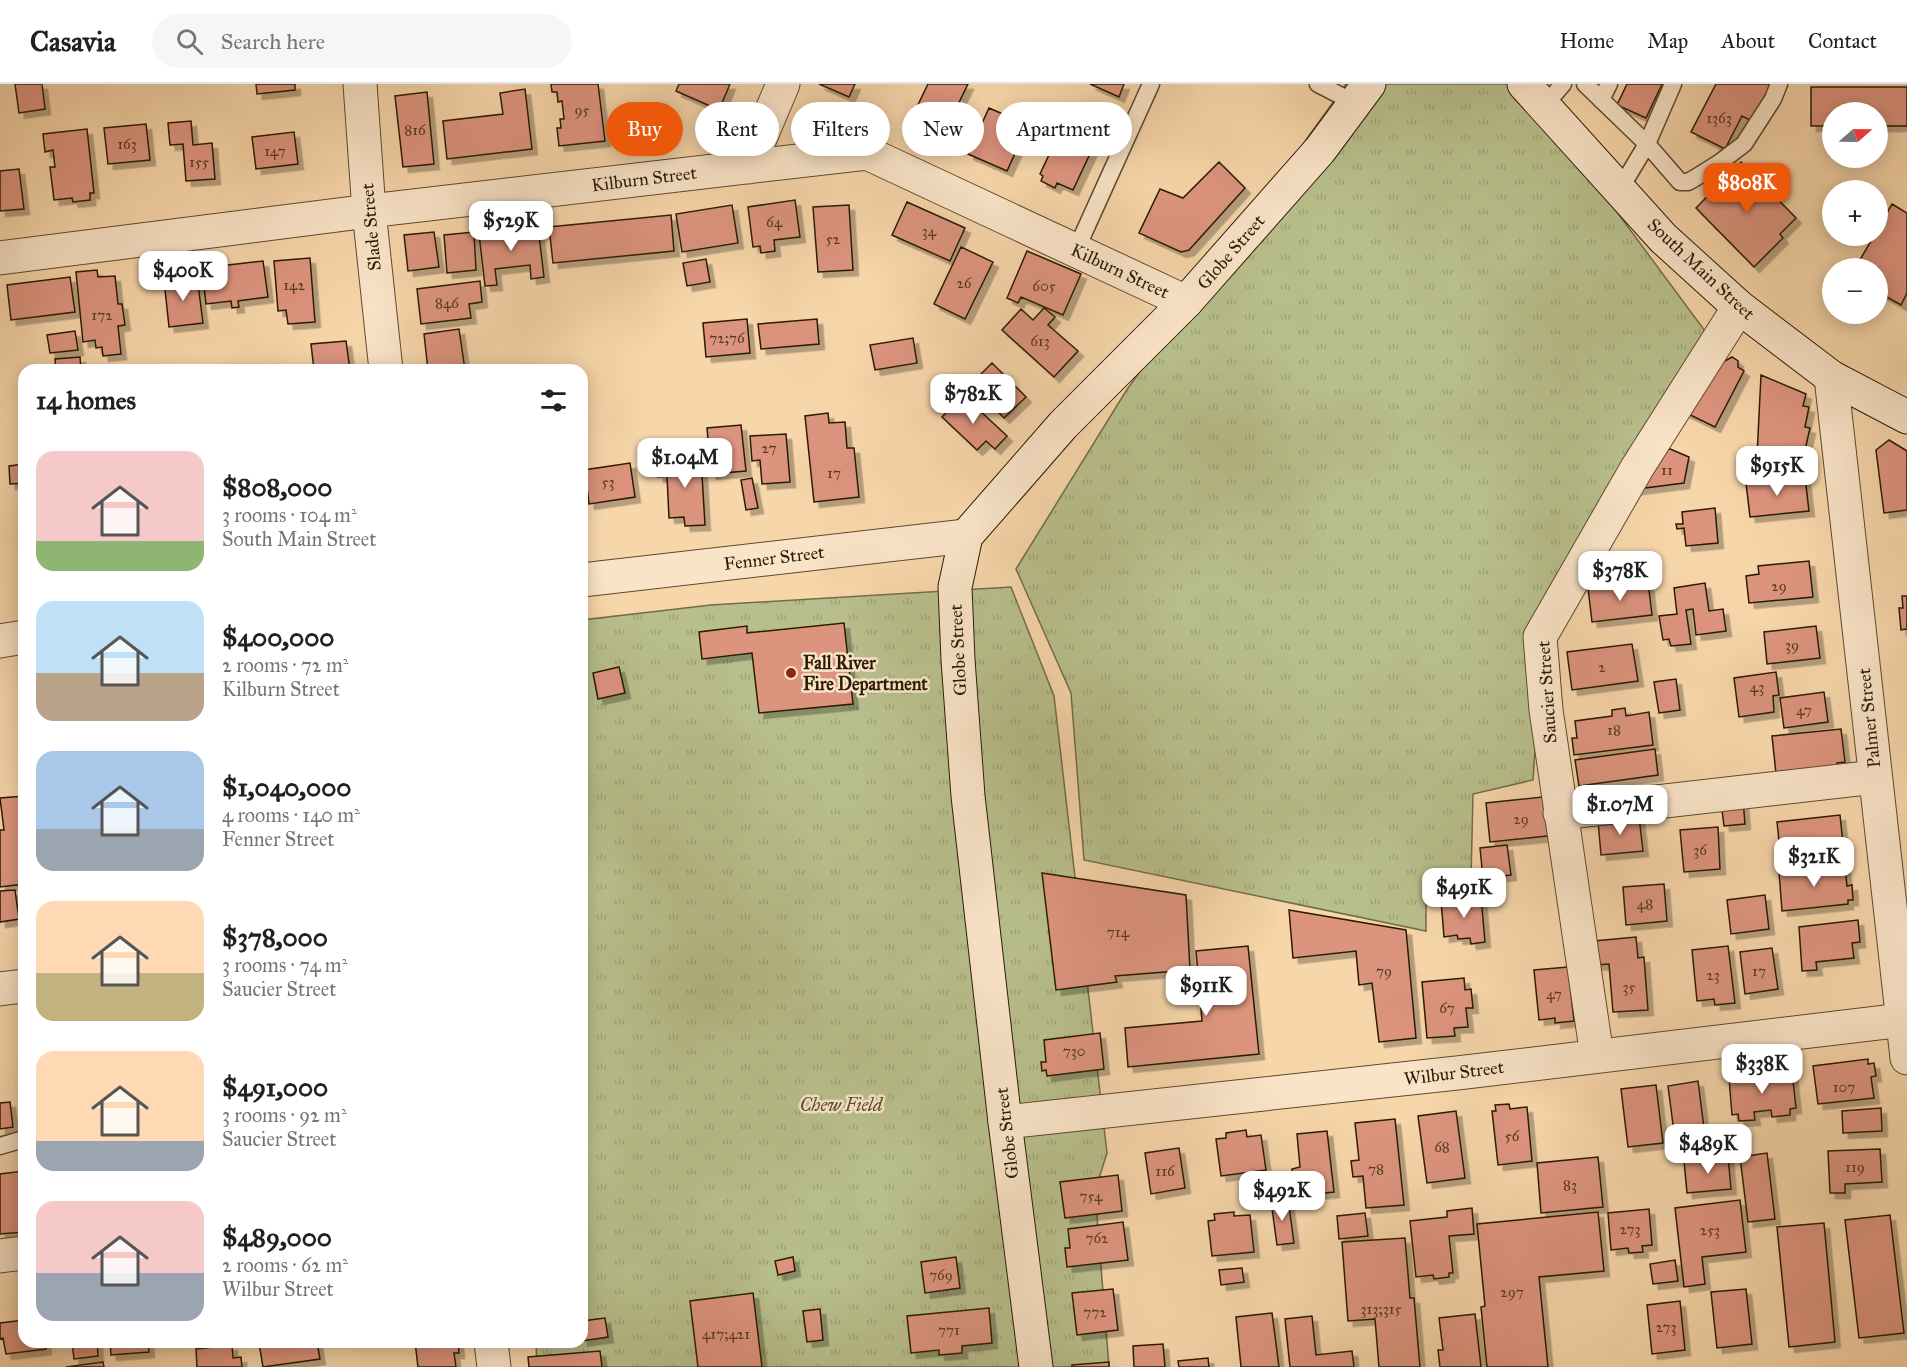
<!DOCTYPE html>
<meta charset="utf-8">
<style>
:root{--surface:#fff;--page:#f6f6f6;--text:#202124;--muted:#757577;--line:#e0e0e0;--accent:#ea580c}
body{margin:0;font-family:"IM FELL Great Primer",serif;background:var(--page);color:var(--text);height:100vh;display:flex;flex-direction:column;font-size:22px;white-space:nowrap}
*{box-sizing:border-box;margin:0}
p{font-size:20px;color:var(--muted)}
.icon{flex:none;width:33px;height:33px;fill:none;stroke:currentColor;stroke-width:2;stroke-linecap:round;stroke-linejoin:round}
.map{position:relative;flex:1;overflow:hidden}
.drawer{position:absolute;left:18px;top:280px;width:570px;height:984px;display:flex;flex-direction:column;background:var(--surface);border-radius:18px;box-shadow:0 3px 15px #0003}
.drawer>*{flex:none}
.banner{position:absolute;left:606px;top:18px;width:570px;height:54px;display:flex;gap:12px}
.needle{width:39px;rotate:70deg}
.controls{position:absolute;left:1822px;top:18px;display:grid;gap:12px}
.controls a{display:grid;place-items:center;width:66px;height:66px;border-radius:50%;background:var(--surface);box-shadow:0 3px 15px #0003;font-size:30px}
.price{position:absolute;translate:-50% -51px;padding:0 14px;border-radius:12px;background:#fff;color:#222;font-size:20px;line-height:39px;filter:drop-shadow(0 2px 3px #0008)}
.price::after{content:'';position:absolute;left:50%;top:36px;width:18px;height:14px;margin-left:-9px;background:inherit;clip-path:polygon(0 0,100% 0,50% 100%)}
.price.selected{background:var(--accent);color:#fff}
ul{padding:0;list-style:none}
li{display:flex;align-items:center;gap:18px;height:150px;padding:0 18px}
li span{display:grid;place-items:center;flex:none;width:168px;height:120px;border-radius:18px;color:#555}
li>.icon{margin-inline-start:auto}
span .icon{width:72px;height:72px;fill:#fffc;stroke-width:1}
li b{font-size:26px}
h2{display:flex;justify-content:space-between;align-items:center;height:72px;padding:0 18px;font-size:26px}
.pill{padding:0 21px;border-radius:27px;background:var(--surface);box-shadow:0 3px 15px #0003;font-size:21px;line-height:54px}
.pill.selected{background:var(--accent);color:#fff}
header{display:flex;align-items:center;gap:36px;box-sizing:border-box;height:84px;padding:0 30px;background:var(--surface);border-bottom:2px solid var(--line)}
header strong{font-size:28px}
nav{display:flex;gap:33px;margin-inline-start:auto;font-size:21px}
.search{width:420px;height:54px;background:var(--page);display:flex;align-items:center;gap:15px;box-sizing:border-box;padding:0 21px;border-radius:33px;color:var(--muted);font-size:22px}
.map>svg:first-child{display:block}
</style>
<header>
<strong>Casavia</strong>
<div class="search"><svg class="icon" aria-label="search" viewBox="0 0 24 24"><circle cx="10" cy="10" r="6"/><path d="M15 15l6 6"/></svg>Search here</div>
<nav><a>Home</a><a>Map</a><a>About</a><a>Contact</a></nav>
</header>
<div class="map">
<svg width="1907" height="1283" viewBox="0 0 1907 1283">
<defs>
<pattern id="grass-tufts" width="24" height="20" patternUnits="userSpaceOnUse" patternTransform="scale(1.5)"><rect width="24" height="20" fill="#b8bf8c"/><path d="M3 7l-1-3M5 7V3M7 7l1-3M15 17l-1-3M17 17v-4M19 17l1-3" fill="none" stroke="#9ea477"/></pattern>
<filter id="shadow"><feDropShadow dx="5.5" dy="5.5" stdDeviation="0" flood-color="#0004"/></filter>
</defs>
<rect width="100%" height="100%" fill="#f7d6aa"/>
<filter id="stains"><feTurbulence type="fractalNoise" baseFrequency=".00333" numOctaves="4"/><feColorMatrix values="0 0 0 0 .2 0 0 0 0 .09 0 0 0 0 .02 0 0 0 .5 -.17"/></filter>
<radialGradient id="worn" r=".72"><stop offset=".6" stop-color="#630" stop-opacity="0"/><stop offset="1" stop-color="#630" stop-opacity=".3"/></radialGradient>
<path fill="url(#grass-tufts)" stroke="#706d49" stroke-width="1.5" d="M1346,0H1522L1708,251L1543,547L1533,696L1473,710L1471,796L1426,811V847L1084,776L1071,609L1016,485L1126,307Z
M1011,503L1054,612L1107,1069L1095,1107L1109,1283H537L536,1259L582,1258V536L711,521Z"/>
<path fill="#dd947f" stroke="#291b06" stroke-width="1.5" filter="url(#shadow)" d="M15,0H42L45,25L19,29Z
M256,0H295V6L257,10Z
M551,0H598L605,57L559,62L557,44H561L560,35H564L562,17L558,18L557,8H552Z
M679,0H730L719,26L676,7Z
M819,0H855L849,13Z
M928,0H968L947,43L915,27Z
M1090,0H1124L1119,13Z
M1627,0H1662L1646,34L1617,21Z
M1716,0H1771L1752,37L1742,32L1725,65L1691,48Z
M1811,3H1907V42H1878V28H1833V42H1811Z
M525,5L532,65L447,75L443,37L503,30L500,9Z
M427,8L434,80L403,83L395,12Z
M989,24L1028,41L1007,87L968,70Z
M191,37L193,61L212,59L215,95L186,97L183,60L170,61L168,39Z
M146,40L150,76L108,80L104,44Z
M1063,41L1096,57L1073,106L1057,99L1055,104L1041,97L1043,92L1040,90Z
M87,45L94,109H90V116L73,118L72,114L54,116L50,83H55L53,66L45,68L43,50Z
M294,48L298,80L256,85L252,53Z
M1219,78L1245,104L1189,166L1181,168L1139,149L1160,105L1183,114Z
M1741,78L1796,134L1780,150L1783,154L1754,183L1696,124Z
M19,85L24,125L0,127V87Z
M795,116L800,153L774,156L775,167L761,169L760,162L753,163L748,123Z
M907,118L965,144L950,177L892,151Z
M1892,120L1907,129V209L1901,221L1878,208V184H1855L1874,152H1878V144Z
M732,121L738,159L682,168L676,130Z
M849,121L853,186L818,188L813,123Z
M671,131L674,167L553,179L549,143Z
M538,143L544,193L531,195L530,181L495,185L497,201L485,202L479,150Z
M434,148L439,183L408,187L404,151Z
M474,148L476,186L447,189L444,151Z
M961,163L993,178L965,235L934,220Z
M1027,167L1081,190L1063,231L1021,213L1018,219L1007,214Z
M310,174L315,238L288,240L286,226L278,227L274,177Z
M706,175L710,198L687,202L683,179Z
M263,177L268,213L238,217L239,223L232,224L231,217L206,220L202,184Z
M97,186L98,193L115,192L118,220H122L125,241L118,242L121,270L103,272L102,263L96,264L95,256L83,258L76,188Z
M197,192L203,239L169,243L164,196Z
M70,193L75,228L11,236L7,201Z
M480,197L482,218L469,220L471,234L421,240L417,205Z
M1044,224L1055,233L1048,241L1078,267L1054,293L1002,246L1021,225L1033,236Z
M747,235L750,269L706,273L703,239Z
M817,235L819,260L761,265L758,240Z
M459,245L465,286H428L424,250Z
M75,247L78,266L50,269L47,251Z
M913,254L917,279L875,286L870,261Z
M346,257L350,286H314L311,260Z
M1713,270L1725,277L1732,273L1738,277V283L1744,287L1715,343L1682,327Z
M80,273L81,286H56L55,275Z
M992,279L1026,313L1004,334L971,300Z
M1761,291L1806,310L1803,322L1809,323L1805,343L1810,344L1803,375L1757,372Z
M963,311L1007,352L995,365L986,357L977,366L942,333Z
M828,329L829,339L845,338L847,364H854L859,413L814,418L805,332Z
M741,341L746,387L711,390L707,344Z
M786,350L790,398L762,400L760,376L752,377L750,352Z
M1889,356L1907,367V426L1884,429L1876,366Z
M1663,362L1689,373L1684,399L1637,405Z
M701,374L705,441L685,442L684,433L669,434L667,392L658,393L657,377Z
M630,379L635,413L589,420L587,403L582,404V393L585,392L584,386Z
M24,380V399L10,400L9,382Z
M1805,393L1809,427L1750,433L1746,399Z
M752,394L758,424L746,426L741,396Z
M1715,424L1718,459L1686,462L1684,444L1677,445L1676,440H1683L1682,428Z
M1809,477L1813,513L1749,519L1746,492L1759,490L1758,482Z
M1648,498L1652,531L1592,538L1588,504Z
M1705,499L1709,527L1723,525L1726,547L1696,551L1693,525L1686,526L1691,560L1671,562L1669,555L1663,556L1659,532L1677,530L1674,504Z
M1902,512H1907V545L1901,546L1899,524H1903Z
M844,539L853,620L759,629L752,569L702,575L699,548L747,542V549Z
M1816,542L1820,574L1767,580L1764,548Z
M1632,560L1638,597L1572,606L1567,568Z
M619,583L625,609L598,615L593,589Z
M1776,588L1779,611L1773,612L1774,628L1739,633L1734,594Z
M1676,595L1680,626L1659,629L1654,598Z
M1824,608L1828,638L1784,644L1780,614Z
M1625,624L1626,632L1649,628L1653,661L1574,671L1572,654H1577L1575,637L1612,632V626Z
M1841,645L1845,678L1837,679V684L1776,690L1772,652Z
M1655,665L1658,691L1579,702L1575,676Z
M24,712V800L0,803V746H4L0,714Z
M1552,712L1556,751L1490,758L1486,719Z
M1743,716L1745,740L1724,742L1721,718Z
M1840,731L1844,769L1781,776L1777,738Z
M1639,733L1643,767L1601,771L1598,737Z
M1718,743L1720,785L1684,788L1680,746Z
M1507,761L1511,791L1483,794L1480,764Z
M1845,782L1847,802L1852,801L1853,816H1848V820L1782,827L1779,788Z
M1042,789L1186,811L1190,886L1115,892L1117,898L1056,906Z
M1664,800L1667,837L1626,841L1623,803Z
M15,806L19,835L0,838V807Z
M1765,811L1769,845L1731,850L1727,816Z
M1481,812L1485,858L1471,860L1470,854L1458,855L1457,851L1444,853L1441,816Z
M1289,826L1406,846L1416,954L1379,958L1372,899L1359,901L1356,867L1293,874Z
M1858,836L1860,858L1852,859L1854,874L1816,878L1817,886L1802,887L1799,843Z
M1636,853L1638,874L1644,873L1648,926L1613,928L1609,880L1596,881L1594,857Z
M1248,862L1259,970L1128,983L1125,944L1202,937L1196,867Z
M1728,862L1735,919L1715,921L1714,915L1697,917L1692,866Z
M1772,864L1778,905L1745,910L1740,868Z
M1568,883L1574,937L1555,939V934L1539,936L1534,886Z
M1464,894L1465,906L1471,905L1473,924H1466L1468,943L1454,944L1455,952L1427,954L1422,898Z
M1100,949L1104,985L1047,992L1046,986L1042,987L1041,978H1046L1044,956Z
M1868,975V980L1874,979L1876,992L1871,993L1874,1014L1818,1020L1813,982Z
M1792,987L1796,1024L1790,1025V1031L1772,1033L1771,1026L1754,1028L1755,1036L1739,1037L1738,1030L1732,1031L1729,994Z
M1698,997L1705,1052L1675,1056L1668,1002Z
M1656,1001L1663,1059L1628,1063L1621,1005Z
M10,1018L13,1043L0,1045V1019Z
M1509,1020L1510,1025L1527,1023L1532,1077L1498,1081L1492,1027H1496L1495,1021Z
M1881,1024L1882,1047L1843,1049L1842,1027Z
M1456,1027L1465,1094L1427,1099L1418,1032Z
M1395,1035L1404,1121L1366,1124L1363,1092L1353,1093L1351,1077L1359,1076L1355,1039Z
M1246,1046L1247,1053L1261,1051L1266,1086L1221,1092L1216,1055L1226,1054V1049Z
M1327,1047L1334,1108L1295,1112L1292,1085L1300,1083L1297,1050Z
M1179,1064L1185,1104L1151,1110L1145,1069Z
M1880,1065L1882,1098L1845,1100V1109H1830L1828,1067Z
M1767,1069L1775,1135L1748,1138L1740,1073Z
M1728,1072L1731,1105L1687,1109L1684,1077Z
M1598,1073L1603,1123L1541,1129L1537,1079Z
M24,1087V1148L0,1150V1090Z
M1118,1091L1122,1127L1065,1134L1060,1098Z
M1288,1115L1294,1159L1277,1161L1271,1117Z
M1740,1116L1746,1168L1702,1173L1705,1200L1684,1203L1675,1124Z
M1472,1124L1474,1150L1449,1152L1453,1189H1449V1193L1434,1195L1433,1191L1416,1193L1410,1137L1447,1133V1127Z
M1649,1125L1652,1161L1642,1162L1643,1168L1629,1169L1628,1164L1611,1166L1608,1129Z
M1234,1128V1132L1250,1131L1254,1168L1212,1172L1208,1137L1215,1136L1214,1130Z
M1598,1128L1604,1187L1539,1193L1548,1283H1487L1481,1223L1485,1222L1477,1140Z
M1365,1129L1368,1152L1339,1155L1337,1132Z
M1890,1131L1904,1249L1859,1254L1845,1136Z
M1123,1138L1128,1176L1067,1183L1065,1164H1070L1068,1145Z
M1824,1139L1835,1258L1789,1263L1777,1143Z
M1405,1154L1410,1214H1414L1420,1283H1379L1375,1235L1348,1237L1342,1158Z
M793,1173L795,1187L778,1191L775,1177Z
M956,1173L960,1204L925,1209L921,1178Z
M1675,1176L1678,1197L1653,1200L1650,1180Z
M1242,1184L1244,1198L1221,1201L1219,1186Z
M1113,1205L1118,1246L1077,1251L1072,1209Z
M1746,1205L1752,1260L1717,1264L1711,1208Z
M753,1209L762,1283H698L690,1217Z
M1680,1217L1685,1266L1652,1270L1647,1221Z
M989,1224L992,1259L962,1262V1269L939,1271V1266L911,1269L907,1232Z
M820,1225L823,1256L807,1258L803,1227Z
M1272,1229L1279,1283H1241L1236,1233Z
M1475,1230L1481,1283H1440L1438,1266H1443L1439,1234Z
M1312,1232L1316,1271L1352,1267L1354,1283H1290L1285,1235Z
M605,1234L608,1253L582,1257V1237Z
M24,1236V1258H45L46,1265L6,1270L3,1254L0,1255V1239Z
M72,1258H97L98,1272L74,1275Z
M110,1258H148L149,1268L111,1271Z
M317,1258L320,1275L263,1283L259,1259Z
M415,1258H458L459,1269H454L456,1283H418Z
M1163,1260L1165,1283H1134L1133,1262Z
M232,1261L233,1274L241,1273L242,1283H197L196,1265Z
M600,1267L602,1283H529L528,1273Z
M1208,1274L1209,1283H1179L1178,1277Z
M103,1278L104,1283H66Z
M1109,1278V1283H1072V1281Z"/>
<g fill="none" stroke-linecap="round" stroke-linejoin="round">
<g stroke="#5c4a2f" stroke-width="19">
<path id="service" d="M1318,0L1355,19
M1585,0L1647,60L1680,98H1688L1695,94L1719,79L1744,60L1773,15L1779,0
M1601,16L1609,0
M1544,22L1563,0
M1620,105L1647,60L1673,0
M1076,166L1151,0
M0,1062L24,1055"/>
</g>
<g stroke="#5c4a2f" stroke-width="35">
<path id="minor" d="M360,0L369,127L386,286
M748,83L783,0
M0,174L369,127L867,69L1186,218
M1831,293L1907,974
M582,496L966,452
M0,557L24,553
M1560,729L1875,693
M0,905L24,902
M1597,972L1546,626L1540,553L1637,384L1739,223
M1005,1038L1457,989L1903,936
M0,1172L24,1169
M491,1258L494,1283"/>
</g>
<g stroke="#291b06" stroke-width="35">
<path id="secondary" d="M1524,0L1663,154L1739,223L1831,293L1907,333
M1036,1283L1005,1038L968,712L958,576L955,503L966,452L1063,341L1186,218L1320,66L1369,0"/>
</g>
<use href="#service" stroke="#fae4c8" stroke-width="16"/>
<use href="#minor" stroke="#fae4c8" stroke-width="33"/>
<use href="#secondary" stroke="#fae4c8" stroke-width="33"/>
</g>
<circle fill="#8f2418" stroke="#fae4c8" stroke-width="2" cx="791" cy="589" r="6"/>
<g text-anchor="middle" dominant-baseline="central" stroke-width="5" stroke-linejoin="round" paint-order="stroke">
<g font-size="15" fill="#563924">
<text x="582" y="26">95</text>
<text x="1719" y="34">1363</text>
<text x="415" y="46">816</text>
<text x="127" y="60">163</text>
<text x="275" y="67">147</text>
<text x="199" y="78">155</text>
<text x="774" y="138">64</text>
<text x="929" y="147">34</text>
<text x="833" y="155">52</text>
<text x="964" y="199">26</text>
<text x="294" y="201">142</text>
<text x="1044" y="202">605</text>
<text x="447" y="219">846</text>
<text x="102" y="231">172</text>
<text x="727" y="254">72;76</text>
<text x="1040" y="257">613</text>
<text x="769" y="364">27</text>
<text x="1667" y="386">11</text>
<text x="834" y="389">17</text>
<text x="608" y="398">53</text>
<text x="1779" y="502">29</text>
<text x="1792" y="561">39</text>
<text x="1602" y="583">2</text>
<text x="1757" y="603">43</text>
<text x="1804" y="626">47</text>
<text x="1614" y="646">18</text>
<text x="1521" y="735">29</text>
<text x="1700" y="766">36</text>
<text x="1645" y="820">48</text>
<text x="1118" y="848">714</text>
<text x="1384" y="887">79</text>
<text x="1759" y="887">17</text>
<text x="1713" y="891">23</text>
<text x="1629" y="903">35</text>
<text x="1554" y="910">47</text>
<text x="1447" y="924">67</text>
<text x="1074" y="967">730</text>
<text x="1844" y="1003">107</text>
<text x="1512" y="1052">56</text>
<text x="1442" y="1063">68</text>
<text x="1855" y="1083">119</text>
<text x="1376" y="1085">78</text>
<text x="1165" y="1087">116</text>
<text x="1570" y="1101">83</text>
<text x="1091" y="1112">754</text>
<text x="1630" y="1145">273</text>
<text x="1710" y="1146">253</text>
<text x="1097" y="1154">762</text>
<text x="941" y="1191">769</text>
<text x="1512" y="1208">297</text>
<text x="1381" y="1225">313;315</text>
<text x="1095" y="1228">772</text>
<text x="1666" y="1243">273</text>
<text x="949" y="1246">771</text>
<text x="726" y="1250">417;421</text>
</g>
<g font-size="18" fill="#291b06" stroke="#fae4c8">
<text transform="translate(644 95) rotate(-7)">Kilburn Street</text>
<text transform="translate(371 143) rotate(-95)">Slade Street</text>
<text transform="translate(1231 168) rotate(-49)">Globe Street</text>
<text transform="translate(1701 185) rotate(43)">South Main Street</text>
<text transform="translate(1120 187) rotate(25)">Kilburn Street</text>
<text transform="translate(774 474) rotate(-7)">Fenner Street</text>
<text transform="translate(958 566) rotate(-93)">Globe Street</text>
<text transform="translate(1547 608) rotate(-94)">Saucier Street</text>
<text transform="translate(1869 634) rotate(-96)">Palmer Street</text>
<text transform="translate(1454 989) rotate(-7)">Wilbur Street</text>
<text transform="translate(1007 1049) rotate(-97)">Globe Street</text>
</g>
<g font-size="18" font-weight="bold" fill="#291b06" stroke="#fae4c8" text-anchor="start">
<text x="803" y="579">Fall River<tspan x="803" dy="21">Fire Department</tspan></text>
</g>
<g font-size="18" font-style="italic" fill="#544c2e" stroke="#fae4c8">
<text x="841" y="1021">Chew Field</text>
</g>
</g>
<rect width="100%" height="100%" filter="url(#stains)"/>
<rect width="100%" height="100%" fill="url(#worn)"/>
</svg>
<div class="controls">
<a><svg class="needle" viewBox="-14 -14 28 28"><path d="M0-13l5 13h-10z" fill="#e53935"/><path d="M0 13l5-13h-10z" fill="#757577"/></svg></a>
<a>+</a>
<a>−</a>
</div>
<b class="price selected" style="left:1747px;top:130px">$808K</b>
<b class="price" style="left:511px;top:168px">$529K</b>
<b class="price" style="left:183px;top:218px">$400K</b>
<b class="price" style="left:973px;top:341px">$782K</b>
<b class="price" style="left:685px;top:405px">$1.04M</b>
<b class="price" style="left:1777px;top:413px">$915K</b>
<b class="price" style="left:1620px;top:518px">$378K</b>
<b class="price" style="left:1620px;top:752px">$1.07M</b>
<b class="price" style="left:1814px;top:804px">$321K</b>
<b class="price" style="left:1464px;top:835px">$491K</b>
<b class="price" style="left:1206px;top:933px">$911K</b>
<b class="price" style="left:1762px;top:1011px">$338K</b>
<b class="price" style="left:1708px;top:1091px">$489K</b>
<b class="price" style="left:1282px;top:1138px">$492K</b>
<div class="banner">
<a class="pill selected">Buy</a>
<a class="pill">Rent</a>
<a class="pill">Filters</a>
<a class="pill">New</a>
<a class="pill">Apartment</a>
</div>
<section class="drawer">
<h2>14 homes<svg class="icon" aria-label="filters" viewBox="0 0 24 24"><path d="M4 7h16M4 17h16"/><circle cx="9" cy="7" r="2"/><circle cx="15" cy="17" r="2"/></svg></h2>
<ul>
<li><span style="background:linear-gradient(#f6c9c9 75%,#8fb573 0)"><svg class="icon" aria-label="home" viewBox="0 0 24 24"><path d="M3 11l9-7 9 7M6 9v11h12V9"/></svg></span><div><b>$808,000</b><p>3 rooms · 104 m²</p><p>South Main Street</p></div></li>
<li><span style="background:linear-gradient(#bfe0f5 60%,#b9a48a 0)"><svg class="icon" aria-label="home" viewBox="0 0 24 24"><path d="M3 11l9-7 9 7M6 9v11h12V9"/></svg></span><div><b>$400,000</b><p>2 rooms · 72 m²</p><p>Kilburn Street</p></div></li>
<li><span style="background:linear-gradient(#a9c7e8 65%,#9aa5b1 0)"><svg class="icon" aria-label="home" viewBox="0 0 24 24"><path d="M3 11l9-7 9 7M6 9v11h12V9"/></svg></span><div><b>$1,040,000</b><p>4 rooms · 140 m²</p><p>Fenner Street</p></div></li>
<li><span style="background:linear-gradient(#ffd9b3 60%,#c2b280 0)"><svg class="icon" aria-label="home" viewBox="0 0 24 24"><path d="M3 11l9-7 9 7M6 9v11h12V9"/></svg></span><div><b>$378,000</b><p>3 rooms · 74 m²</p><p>Saucier Street</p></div></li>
<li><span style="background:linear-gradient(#ffd9b3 75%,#9aa5b1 0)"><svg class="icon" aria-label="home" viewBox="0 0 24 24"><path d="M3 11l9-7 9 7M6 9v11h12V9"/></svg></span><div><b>$491,000</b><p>3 rooms · 92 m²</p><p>Saucier Street</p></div></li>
<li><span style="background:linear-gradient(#f6c9c9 60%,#9aa5b1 0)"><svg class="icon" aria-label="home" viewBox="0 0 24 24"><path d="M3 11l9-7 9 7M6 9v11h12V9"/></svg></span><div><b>$489,000</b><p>2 rooms · 62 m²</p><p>Wilbur Street</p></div></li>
</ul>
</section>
</div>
